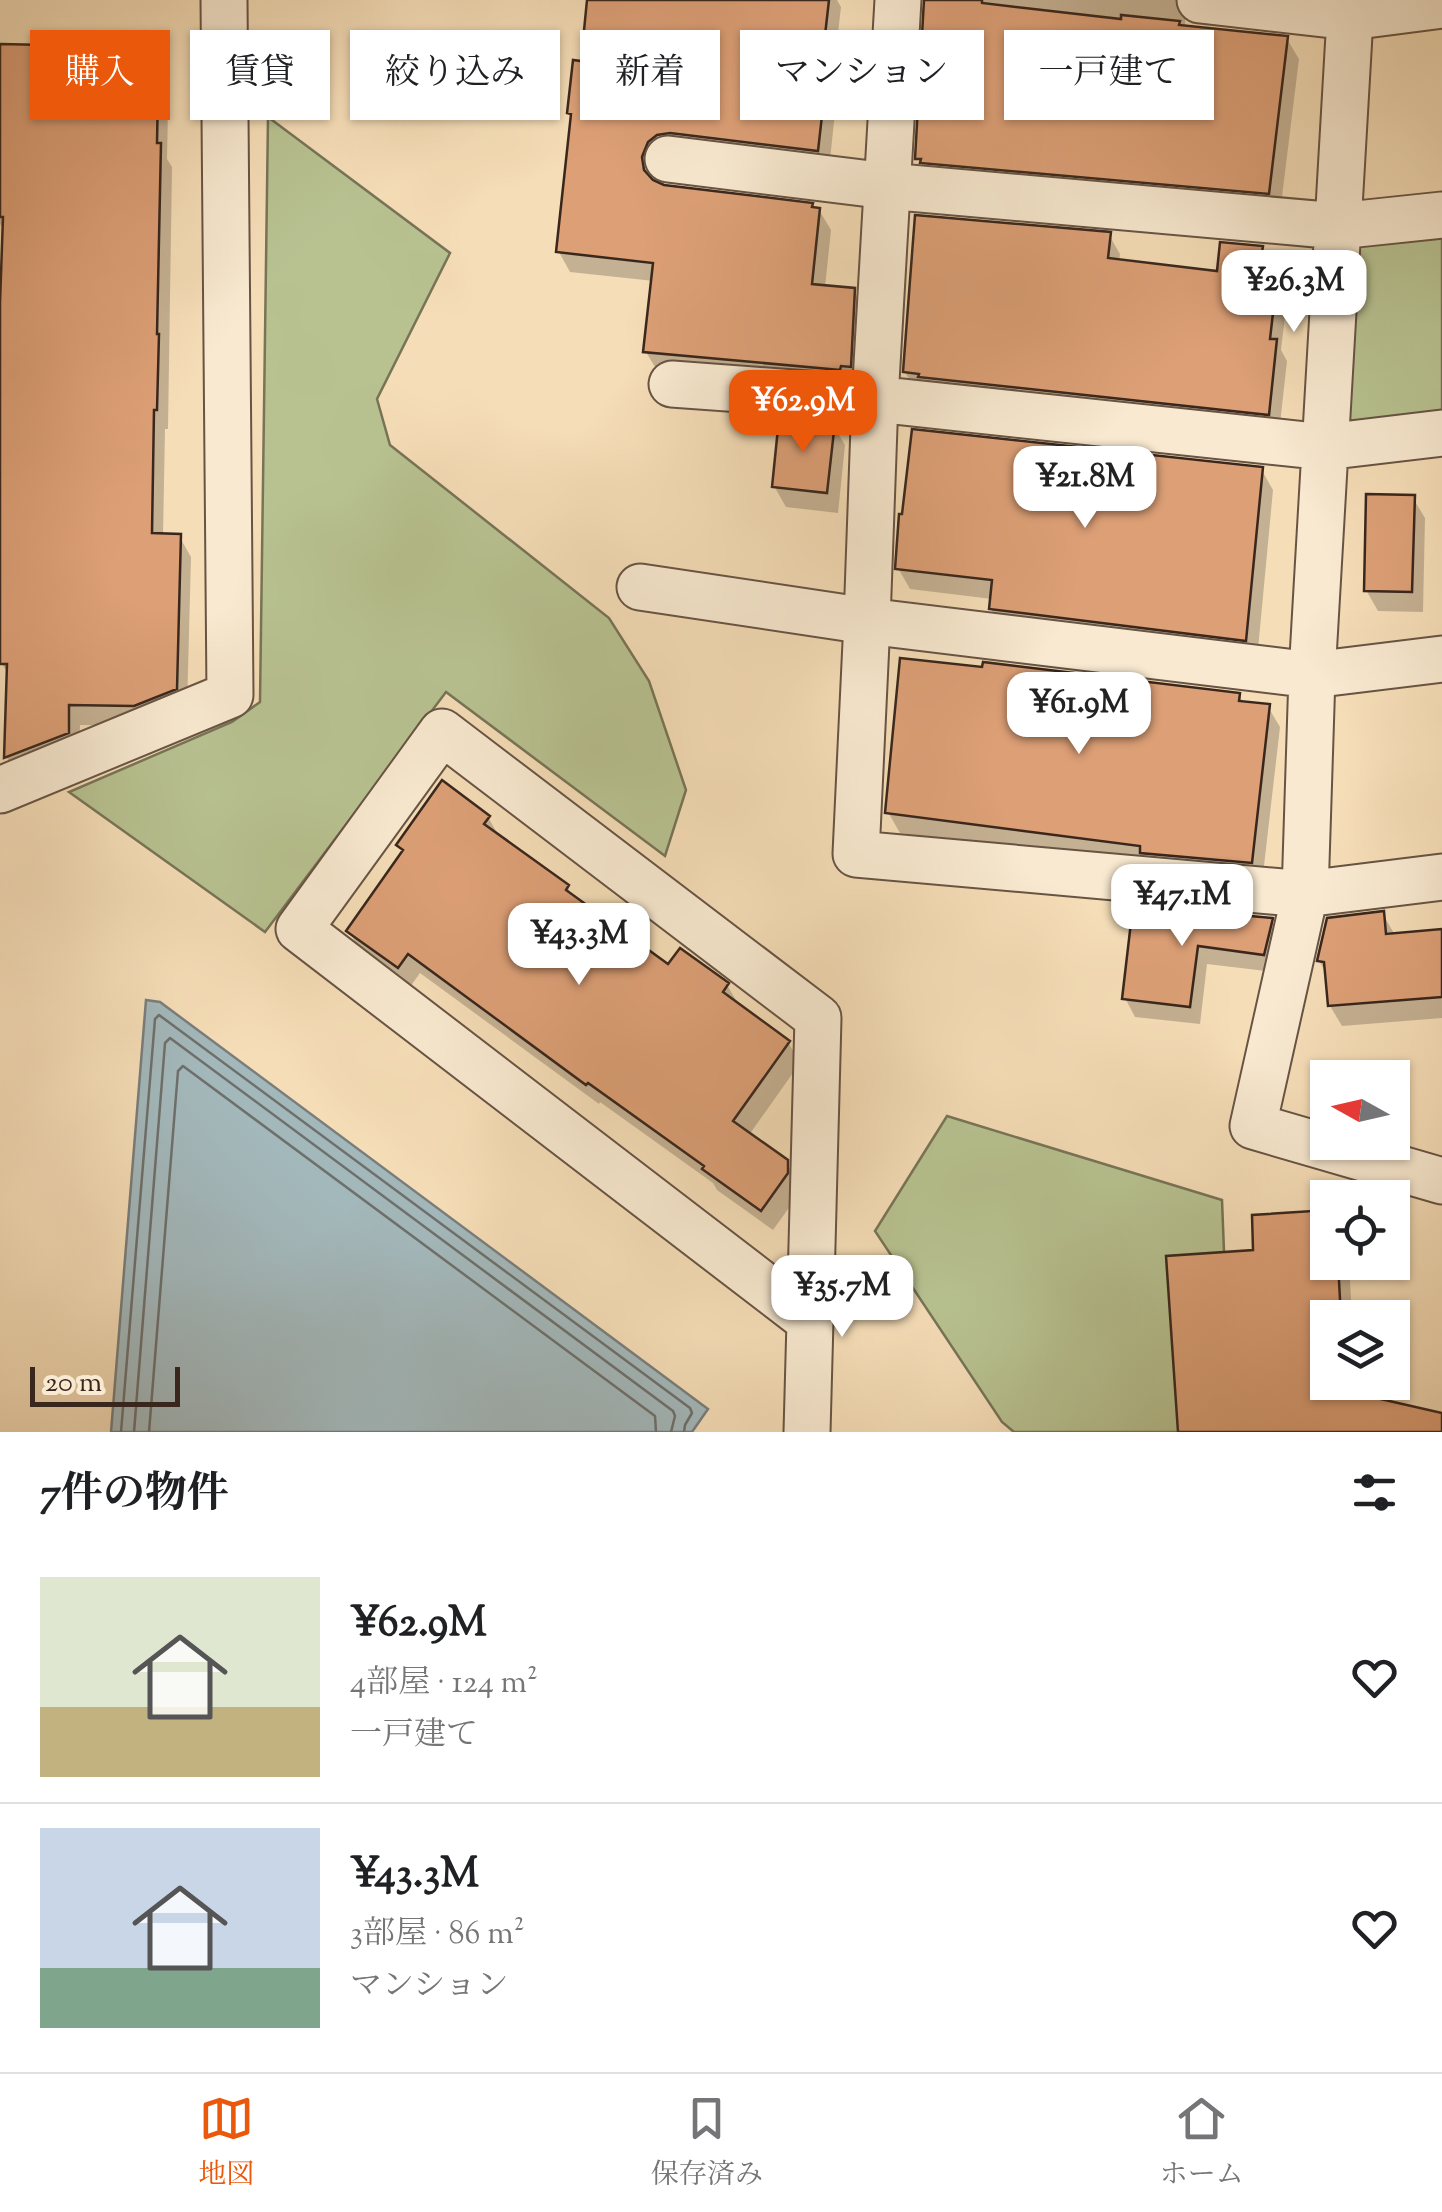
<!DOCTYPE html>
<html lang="ja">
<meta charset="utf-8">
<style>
:root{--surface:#fff;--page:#f2f2f2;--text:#202124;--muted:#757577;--line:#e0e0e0;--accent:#ea580c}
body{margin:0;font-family:"Sorts Mill Goudy","Noto Serif JP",serif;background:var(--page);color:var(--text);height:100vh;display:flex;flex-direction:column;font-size:38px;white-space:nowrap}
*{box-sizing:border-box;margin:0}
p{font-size:32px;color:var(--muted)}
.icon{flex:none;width:55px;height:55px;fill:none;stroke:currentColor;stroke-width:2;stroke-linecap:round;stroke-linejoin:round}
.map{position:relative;height:1432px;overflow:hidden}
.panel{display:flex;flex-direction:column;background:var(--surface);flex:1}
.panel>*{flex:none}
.guide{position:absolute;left:30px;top:30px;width:1382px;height:90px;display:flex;gap:20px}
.needle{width:65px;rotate:278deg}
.fabs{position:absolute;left:1310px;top:1060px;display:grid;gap:20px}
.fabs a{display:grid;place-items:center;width:100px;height:100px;border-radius:0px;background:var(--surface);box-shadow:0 2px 8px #0004;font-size:50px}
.scale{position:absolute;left:30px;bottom:25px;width:150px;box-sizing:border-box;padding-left:10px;border:5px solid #39271d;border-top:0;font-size:28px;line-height:35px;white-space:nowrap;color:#39271d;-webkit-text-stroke:8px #f8e9d0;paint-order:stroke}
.price{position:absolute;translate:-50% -85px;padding:0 22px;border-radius:20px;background:#fff;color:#222;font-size:32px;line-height:65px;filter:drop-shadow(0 2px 5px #0008)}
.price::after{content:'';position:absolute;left:50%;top:60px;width:30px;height:22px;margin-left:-15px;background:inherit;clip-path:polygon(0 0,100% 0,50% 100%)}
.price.selected{background:var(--accent);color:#fff}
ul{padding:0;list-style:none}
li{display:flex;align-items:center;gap:30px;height:250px;padding:0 40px}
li+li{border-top:2px solid var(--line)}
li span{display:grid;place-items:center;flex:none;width:280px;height:200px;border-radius:0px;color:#555}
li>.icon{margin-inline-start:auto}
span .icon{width:120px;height:120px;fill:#fffc;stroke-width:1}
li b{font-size:42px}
h2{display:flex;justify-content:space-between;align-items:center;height:120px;padding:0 40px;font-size:42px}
.pill{padding:0 35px;border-radius:0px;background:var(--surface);box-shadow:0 2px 8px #0004;font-size:35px;line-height:90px}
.pill.selected{background:var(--accent);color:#fff}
.dock{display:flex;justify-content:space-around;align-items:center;height:140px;border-top:2px solid var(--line);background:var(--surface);font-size:28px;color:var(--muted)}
.dock a{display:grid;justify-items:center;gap:5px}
.dock .selected{color:var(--accent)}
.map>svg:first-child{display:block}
</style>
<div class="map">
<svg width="1442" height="1432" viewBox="0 0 1442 1432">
<rect width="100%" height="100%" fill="#f5ddb7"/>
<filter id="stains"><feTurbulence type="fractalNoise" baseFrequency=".002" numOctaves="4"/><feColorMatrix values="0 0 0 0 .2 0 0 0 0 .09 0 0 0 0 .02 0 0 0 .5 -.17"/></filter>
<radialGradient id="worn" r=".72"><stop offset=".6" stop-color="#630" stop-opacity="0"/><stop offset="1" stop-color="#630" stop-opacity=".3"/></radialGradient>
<path fill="#b8c291" stroke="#787457" stroke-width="2.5" d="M268,117L450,253L377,399L390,445L609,618L649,681L686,790L665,856L446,692L265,932L69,792L232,722L260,702Z
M1442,223V425L1335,439L1345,234Z
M947,1116L1222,1200L1231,1432H1014L1002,1422L875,1231Z"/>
<path fill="#a3b8bb" stroke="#797e7c" stroke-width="2.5" d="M146,1000L160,1002L708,1409L692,1432H111Z"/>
<path fill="#0003" d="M589,0H837L841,7L831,94L836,102L829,170L658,163L652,179L653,183L663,187L819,210L831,230L825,287L854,291L865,311L861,387L658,372L646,352L654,281L570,272L559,252L573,118L570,113L583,64Z
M926,0H1197L1191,5L1185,18V24L1196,28L1287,39L1299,59L1280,213L930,179L918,158Z
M157,38L169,59L167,159L172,167L168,429H165L163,536H179L191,557L187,709L147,726L80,725L79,754L19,778L7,758L9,675L2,664L0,318L5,232L0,224V47L97,49Z
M1109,235L1120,254L1119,262L1219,273L1261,248L1270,263L1278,264L1289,283L1281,350L1287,361L1279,433L916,391L905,372Z
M833,425L845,445L838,513L786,507L774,486Z
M1261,469L1273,490L1257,660L1003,629L991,609L992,599L910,589L898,568Z
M1413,498L1425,518L1423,612L1378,611L1366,590Z
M1239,695L1244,704L1268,707L1280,727L1262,883L900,833L888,812Z
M488,817L501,840L567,887L575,900L668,968L727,985L740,1007L788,1042L800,1063L749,1135L786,1162L798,1183V1195L773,1230L717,1190L713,1183L600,1102L599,1104L420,973L410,987L361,952L349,931L404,854L399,845Z
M1135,908L1271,920L1282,938L1274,972L1207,964L1200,1024L1135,1017L1125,998Z
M1382,913L1395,935L1442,932V1018L1342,1026L1330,1006L1328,976L1319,961Z
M1328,1262H1349L1352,1318H1328V1382H1356L1357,1396L1442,1432H1181Z"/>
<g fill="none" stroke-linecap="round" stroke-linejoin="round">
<path stroke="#6e706c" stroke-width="2.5" d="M121,1432L155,1019L159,1015L690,1408L692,1413L685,1425L684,1432
M134,1432L165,1043L170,1038L673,1411L675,1416L671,1432
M149,1432L178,1071L183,1066L655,1416L656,1432"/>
</g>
<path fill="#dc9f76" stroke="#39271d" stroke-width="2.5" d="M587,0H829L820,79L826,80L818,151L670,133L657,135L648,142L642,157L644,170L653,180L664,185L813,203L812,207L820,208L812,284L855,288L851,367L841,366L840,370L643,352L653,263L556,252L571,114L567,113L573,60L581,61Z
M924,0H982V3L1121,19V15L1180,21L1179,25L1288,36L1269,194L920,163L921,159H915Z
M95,34L159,36L157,143H161L157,334H159L157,410H154L152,533L181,534L177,689L134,706L69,705V733L4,758L7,664H0V303L3,217H0V44L95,46Z
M915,215L1111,232L1108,258L1217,271L1220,242L1263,246L1261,259L1279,261L1270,339H1277L1269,415L918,377L919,374L903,372Z
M779,418L835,422L827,493L772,487Z
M912,429L1263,467L1246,641L989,609L992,580L895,569L899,514H902Z
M1366,494L1415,495L1412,592L1364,591Z
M900,658L982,667L983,662L1240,693L1239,701L1270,704L1252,863L1140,853V846L885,813Z
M442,780L490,816L484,824L569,885L566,890L668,964L680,948L729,983L723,992L790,1041L733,1121L788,1160V1173L761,1211L702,1169L704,1166L588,1083L586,1085L408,954L398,968L346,931L403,850L396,845Z
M1133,905L1273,918L1264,955L1198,946L1190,1007L1122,999Z
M1384,911L1386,934L1442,929V997L1328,1006L1324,962L1317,961L1327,918Z
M1328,1210V1262H1338L1341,1318H1328V1387L1442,1413V1432H1178L1166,1256L1253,1250L1252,1215Z"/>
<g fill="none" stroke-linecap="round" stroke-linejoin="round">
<g stroke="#685444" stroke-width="49">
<path id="minor" d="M898,0L875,399L867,621L1312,675L1442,659
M1200,0L1350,17L1442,5
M1351,0L1312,675L1305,894L1253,1126L1442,1181
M668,159L887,186L1338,226L1442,215
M672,384L875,399L1325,447L1442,433
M640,587L867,621L856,854L1305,894L1442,877
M442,732L818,1018L810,1321L299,929Z
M0,790L230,695L224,0
M807,1432L810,1321"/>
</g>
<use href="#minor" stroke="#f8e9d0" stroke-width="45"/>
</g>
<rect width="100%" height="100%" filter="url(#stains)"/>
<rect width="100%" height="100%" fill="url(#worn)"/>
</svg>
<div class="fabs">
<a><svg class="needle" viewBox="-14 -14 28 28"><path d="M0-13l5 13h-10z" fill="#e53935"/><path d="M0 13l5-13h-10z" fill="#757577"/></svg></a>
<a><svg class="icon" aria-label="locate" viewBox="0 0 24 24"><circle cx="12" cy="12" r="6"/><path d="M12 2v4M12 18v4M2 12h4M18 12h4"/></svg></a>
<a><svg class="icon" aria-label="layers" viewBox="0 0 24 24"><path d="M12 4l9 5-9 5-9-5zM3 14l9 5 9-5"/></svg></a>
</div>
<div class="scale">20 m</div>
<b class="price" style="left:1294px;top:335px">¥26.3M</b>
<b class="price selected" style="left:803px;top:455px">¥62.9M</b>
<b class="price" style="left:1085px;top:531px">¥21.8M</b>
<b class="price" style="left:1079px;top:757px">¥61.9M</b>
<b class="price" style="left:1182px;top:949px">¥47.1M</b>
<b class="price" style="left:579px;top:988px">¥43.3M</b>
<b class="price" style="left:842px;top:1340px">¥35.7M</b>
<div class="guide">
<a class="pill selected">購入</a>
<a class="pill">賃貸</a>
<a class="pill">絞り込み</a>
<a class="pill">新着</a>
<a class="pill">マンション</a>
<a class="pill">一戸建て</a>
</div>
</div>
<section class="panel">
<h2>7件の物件<svg class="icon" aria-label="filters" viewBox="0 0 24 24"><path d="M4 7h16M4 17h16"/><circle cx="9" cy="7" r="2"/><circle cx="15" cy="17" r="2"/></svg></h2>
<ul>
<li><span style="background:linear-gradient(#dfe7d0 65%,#c2b280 0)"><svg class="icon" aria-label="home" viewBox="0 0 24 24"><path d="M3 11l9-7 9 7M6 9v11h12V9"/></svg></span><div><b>¥62.9M</b><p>4部屋 · 124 m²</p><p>一戸建て</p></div><svg class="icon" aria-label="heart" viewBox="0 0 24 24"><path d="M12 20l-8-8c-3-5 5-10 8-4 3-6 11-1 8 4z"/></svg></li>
<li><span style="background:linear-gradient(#c9d6e8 70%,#7fa58c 0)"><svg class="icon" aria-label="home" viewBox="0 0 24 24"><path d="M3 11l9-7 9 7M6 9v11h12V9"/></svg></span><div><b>¥43.3M</b><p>3部屋 · 86 m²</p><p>マンション</p></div><svg class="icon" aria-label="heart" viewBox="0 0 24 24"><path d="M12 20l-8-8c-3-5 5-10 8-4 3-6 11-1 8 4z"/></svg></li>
</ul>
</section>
<nav class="dock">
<a class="selected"><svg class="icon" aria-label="map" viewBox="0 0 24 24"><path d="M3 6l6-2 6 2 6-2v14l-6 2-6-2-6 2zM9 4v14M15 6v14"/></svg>地図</a>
<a><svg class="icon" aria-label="saved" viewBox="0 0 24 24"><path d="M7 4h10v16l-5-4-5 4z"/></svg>保存済み</a>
<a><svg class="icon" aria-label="home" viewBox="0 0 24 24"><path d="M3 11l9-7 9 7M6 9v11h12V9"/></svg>ホーム</a>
</nav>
